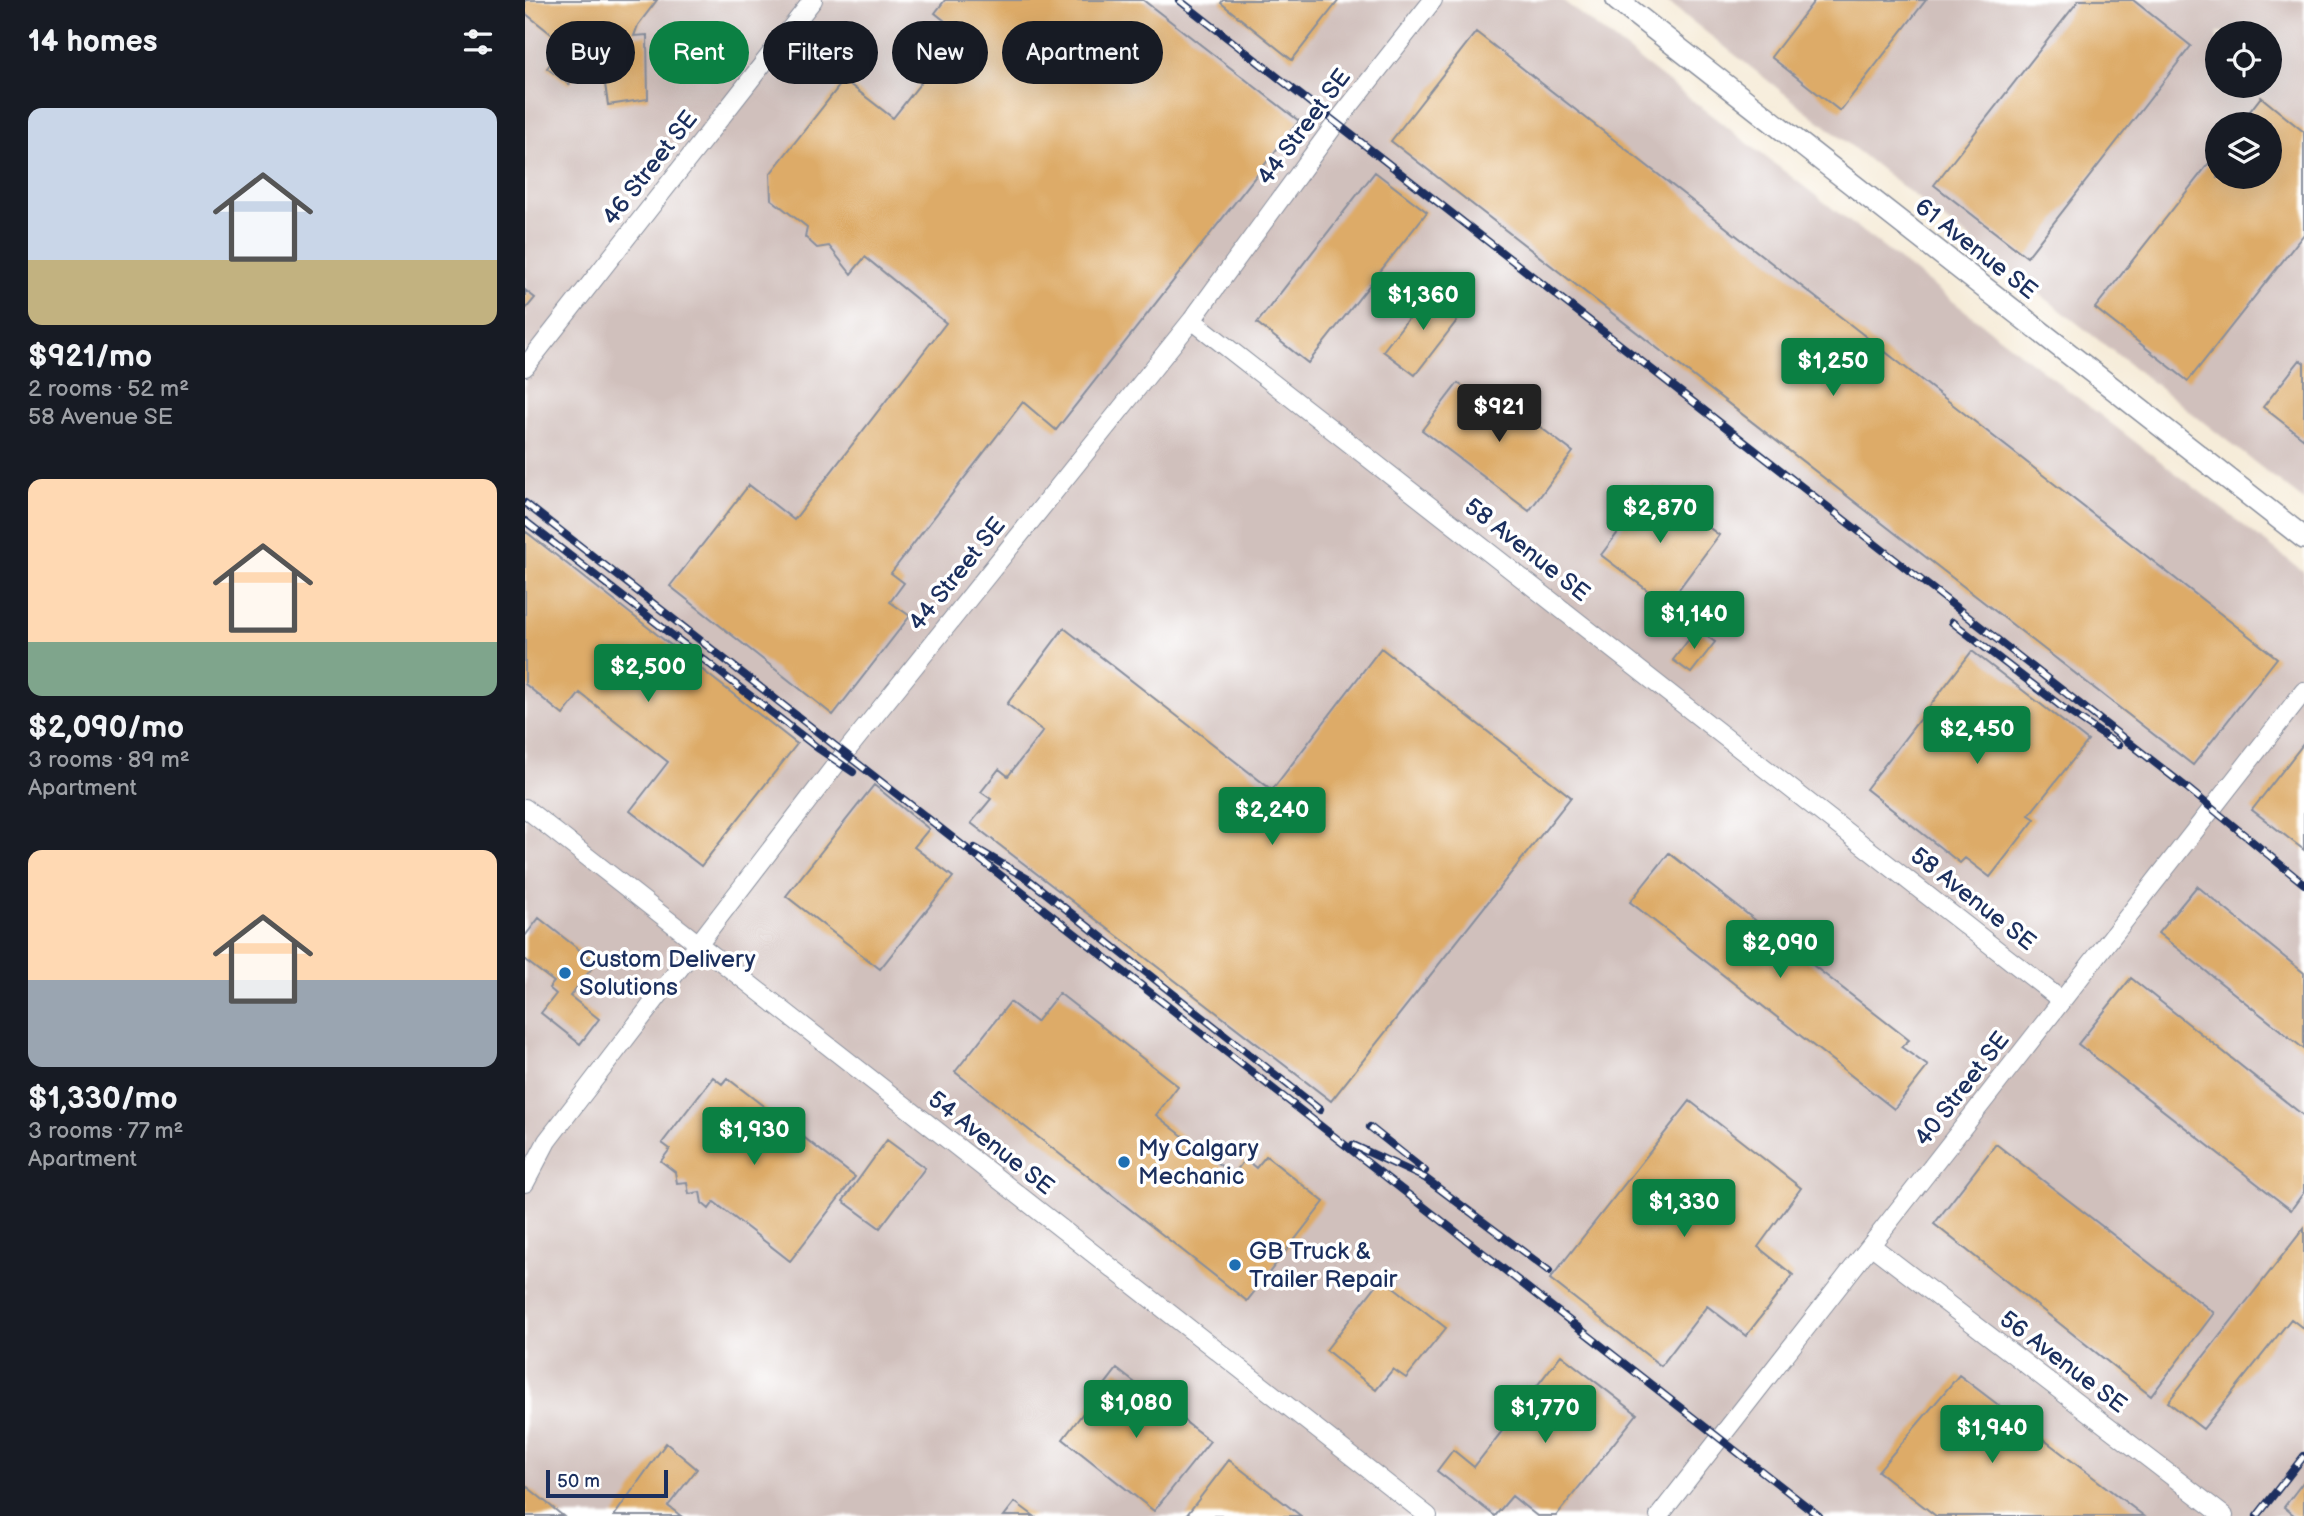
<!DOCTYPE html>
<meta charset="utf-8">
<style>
:root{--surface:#171b24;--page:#20242c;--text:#f1f3f6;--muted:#9ea1a6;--accent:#0b8043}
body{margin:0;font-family:"Balsamiq Sans",sans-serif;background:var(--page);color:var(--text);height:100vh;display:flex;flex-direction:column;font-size:26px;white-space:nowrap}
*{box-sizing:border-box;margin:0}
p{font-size:23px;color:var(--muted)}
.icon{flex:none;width:38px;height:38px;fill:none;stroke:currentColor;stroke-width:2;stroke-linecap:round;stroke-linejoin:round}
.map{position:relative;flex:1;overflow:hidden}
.side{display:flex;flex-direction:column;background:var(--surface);width:525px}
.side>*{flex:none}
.top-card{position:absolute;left:21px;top:21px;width:665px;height:63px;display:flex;gap:14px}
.buttons{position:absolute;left:1680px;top:21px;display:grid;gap:14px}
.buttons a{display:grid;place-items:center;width:77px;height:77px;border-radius:50%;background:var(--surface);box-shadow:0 7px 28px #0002;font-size:35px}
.scale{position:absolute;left:21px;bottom:18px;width:122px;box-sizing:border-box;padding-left:7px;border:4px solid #1b2f5e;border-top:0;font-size:19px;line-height:24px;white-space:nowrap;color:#1b2f5e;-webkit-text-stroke:5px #fff;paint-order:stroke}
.price{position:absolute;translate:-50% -60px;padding:0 16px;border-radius:7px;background:var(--accent);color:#fff;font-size:23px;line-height:46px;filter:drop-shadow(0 2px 4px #0008)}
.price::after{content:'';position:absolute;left:50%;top:42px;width:21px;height:16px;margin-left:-10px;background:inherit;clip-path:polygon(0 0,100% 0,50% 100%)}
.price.active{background:#222;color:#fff}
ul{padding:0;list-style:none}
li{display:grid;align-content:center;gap:14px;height:371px;padding:0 28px}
li span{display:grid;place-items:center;height:217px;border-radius:14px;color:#555}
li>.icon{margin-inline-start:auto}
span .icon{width:126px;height:126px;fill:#fffc;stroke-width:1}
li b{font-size:30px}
h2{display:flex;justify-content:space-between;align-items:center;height:84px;padding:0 28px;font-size:30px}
.chip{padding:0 24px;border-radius:32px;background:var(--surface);box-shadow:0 7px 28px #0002;font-size:24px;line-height:63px}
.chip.active{background:var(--accent);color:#fff}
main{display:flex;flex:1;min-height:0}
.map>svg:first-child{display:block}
</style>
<main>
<section class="side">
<h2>14 homes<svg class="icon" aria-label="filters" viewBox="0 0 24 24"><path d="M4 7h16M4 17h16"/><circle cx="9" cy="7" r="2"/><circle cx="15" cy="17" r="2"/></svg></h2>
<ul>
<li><span style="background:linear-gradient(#c9d6e8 70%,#c2b280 0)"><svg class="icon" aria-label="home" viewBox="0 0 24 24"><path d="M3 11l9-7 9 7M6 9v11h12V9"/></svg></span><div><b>$921/mo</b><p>2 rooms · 52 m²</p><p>58 Avenue SE</p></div></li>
<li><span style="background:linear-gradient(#ffd9b3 75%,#7fa58c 0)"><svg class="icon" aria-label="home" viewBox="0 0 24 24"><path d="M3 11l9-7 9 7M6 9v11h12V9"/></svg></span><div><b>$2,090/mo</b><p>3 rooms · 89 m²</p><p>Apartment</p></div></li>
<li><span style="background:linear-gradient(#ffd9b3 60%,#9aa5b1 0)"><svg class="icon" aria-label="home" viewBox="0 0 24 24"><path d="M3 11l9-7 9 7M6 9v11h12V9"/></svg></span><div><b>$1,330/mo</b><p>3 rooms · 77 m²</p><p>Apartment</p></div></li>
</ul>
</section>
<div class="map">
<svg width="1779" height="1516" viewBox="0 0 1779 1516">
<rect width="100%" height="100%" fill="#fff"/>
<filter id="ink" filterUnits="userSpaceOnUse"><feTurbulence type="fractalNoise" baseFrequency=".0143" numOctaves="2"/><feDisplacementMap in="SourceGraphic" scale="14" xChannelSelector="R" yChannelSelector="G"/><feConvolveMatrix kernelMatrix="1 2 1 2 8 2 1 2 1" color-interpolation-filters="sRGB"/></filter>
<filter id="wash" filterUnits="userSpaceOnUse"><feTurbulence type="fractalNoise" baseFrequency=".00686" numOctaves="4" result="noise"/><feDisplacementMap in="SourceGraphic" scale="28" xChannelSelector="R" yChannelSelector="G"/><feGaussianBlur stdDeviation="1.57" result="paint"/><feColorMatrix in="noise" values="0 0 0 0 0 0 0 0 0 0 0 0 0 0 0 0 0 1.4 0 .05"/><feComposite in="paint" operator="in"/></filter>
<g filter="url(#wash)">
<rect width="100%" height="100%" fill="#f6ecd9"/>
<path fill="#d0c0bc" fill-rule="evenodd" d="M0,0H1037L1779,572V1516H0Z
M1140,0H1779V501L1608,367ZM1692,33H1745V86H1692ZM1692,124H1745V177H1692Z"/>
<g id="blocks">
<path fill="#ddab67" d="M0,0H132L113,25L109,36L122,35L123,99L83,105L74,42L44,85L22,68L40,45L0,13Z
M420,0H618L774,121L531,430L498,402L366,573L379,583L365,602L385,616L308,715L145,586L224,485L269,520L421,323L340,257L326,274L304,246L292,248L280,237L282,227L246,199L245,174L319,80L368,118L435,33L410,13Z
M698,0H814L767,60L696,3Z
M1290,0H1401L1315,111L1246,57Z
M1554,0H1608L1666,46L1502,257L1409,185Z
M951,32L1752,658L1668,765L866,141Z
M1736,97L1779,132V234L1663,381L1570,308L1692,153V177H1745V124H1715Z
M850,172L902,212L783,363L732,323Z
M906,289L937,314L890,375L858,351Z
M0,290L10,298L0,310Z
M1775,360L1779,363V439L1738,407Z
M933,383L964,407L973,395L1048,452L1004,511L897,430Z
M1128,486L1194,535L1142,605L1076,555Z
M0,531L272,744L176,866L105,811L143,762L55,693L38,715L0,684Z
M539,628L747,790L856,648L1046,797L806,1101L446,823L466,799L456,792L474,769L483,776L518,731L482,704Z
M1172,629L1190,642L1166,673L1148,660Z
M1447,651L1563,741L1504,815L1510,819L1465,877L1440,858L1435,863L1341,789Z
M1779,743V850L1727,810Z
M349,785L404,829L389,847L428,877L355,969L261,896Z
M1144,853L1384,1040L1376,1047L1403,1066L1369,1109L1105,902Z
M1672,886L1779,973V1049L1633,933Z
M14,918L71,963L45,996L74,1019L55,1044L16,1013L31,994L24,988L29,982L0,960V936Z
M1606,978L1779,1116V1192L1766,1210L1553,1044Z
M534,993L653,1086L631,1115L708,1175L720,1159L731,1168L741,1156L799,1202L722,1301L430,1072L485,1002L511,1022Z
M188,1077L197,1084L202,1078L330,1177L265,1261L189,1202L184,1209L177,1203L175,1192L164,1194L162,1182L152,1183L150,1172L136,1161L145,1149L137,1143Z
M1165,1101L1276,1188L1233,1247L1268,1275L1221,1336L1182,1306L1136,1366L1025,1279Z
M362,1140L400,1168L355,1228L318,1201Z
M1471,1144L1689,1313L1626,1396L1409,1224Z
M1779,1228V1329L1766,1319L1678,1429L1643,1402Z
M857,1278L921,1328L881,1378L868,1369L851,1390L801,1350Z
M1036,1355L1112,1414L1031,1516H1012L987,1496L970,1516L912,1471L928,1450L949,1467Z
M592,1369L685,1441L629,1511L538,1439Z
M1434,1375L1619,1516H1411L1353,1471Z
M141,1443L172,1469L143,1506L156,1516H89Z
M704,1460L776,1516H661Z
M1779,1481V1516H1770L1759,1507Z
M0,1485L38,1516H0Z
M490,1502L509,1516H479Z"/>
</g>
</g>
<g filter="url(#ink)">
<use href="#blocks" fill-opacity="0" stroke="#888e9c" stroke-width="2"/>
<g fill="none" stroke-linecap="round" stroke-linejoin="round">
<g stroke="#888e9c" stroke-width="20">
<path id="minor" d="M667,320L1536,1000
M0,367L288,0
M0,808L903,1516
M0,1183L22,1141L319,754L667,320L811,123L908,0
M1347,1246L1699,1516
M1134,1516L1779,691"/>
</g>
<g stroke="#888e9c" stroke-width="24">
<path id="tertiary" d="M1092,0L1779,538"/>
</g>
<use href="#minor" stroke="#fff" stroke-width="18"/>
<use href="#tertiary" stroke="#fff" stroke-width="21"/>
<g stroke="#1b2f5e" stroke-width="8">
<path id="rail" d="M654,0L1661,787L1779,884
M0,503L1294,1516
M0,521L294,749L328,772
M1427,622L1537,707L1593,745
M450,848L503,879L795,1110
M845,1127L900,1171
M828,1145L900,1178L1024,1271
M1732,1516L1779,1456"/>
</g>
<use href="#rail" stroke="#fff" stroke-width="5" stroke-dasharray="16" stroke-linecap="butt"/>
</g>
</g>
<g fill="#1f6fb2" stroke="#fff" stroke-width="2.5">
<circle cx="40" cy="973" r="7"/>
<circle cx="599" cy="1162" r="7"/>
<circle cx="710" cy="1265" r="7"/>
</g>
<g text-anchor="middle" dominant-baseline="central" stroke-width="7" stroke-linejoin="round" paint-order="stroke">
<g font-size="24" fill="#1b2f5e" stroke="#fff">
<text transform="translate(779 127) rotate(-53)">44 Street SE</text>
<text transform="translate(125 168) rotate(-52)">46 Street SE</text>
<text transform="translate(1451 249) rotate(38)">61 Avenue SE</text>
<text transform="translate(1002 550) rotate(38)">58 Avenue SE</text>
<text transform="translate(432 574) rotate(-51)">44 Street SE</text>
<text transform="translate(1448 899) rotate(38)">58 Avenue SE</text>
<text transform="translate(1437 1089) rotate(-52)">40 Street SE</text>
<text transform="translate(466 1143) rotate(38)">54 Avenue SE</text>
<text transform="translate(1538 1362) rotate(37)">56 Avenue SE</text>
</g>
<g font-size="24" fill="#1b2f5e" stroke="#fff" text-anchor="start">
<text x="54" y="959">Custom Delivery<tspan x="54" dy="28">Solutions</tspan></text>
<text x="613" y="1148">My Calgary<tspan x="613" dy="28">Mechanic</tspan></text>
<text x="724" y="1251">GB Truck &amp;<tspan x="724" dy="28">Trailer Repair</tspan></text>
</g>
</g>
</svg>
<div class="buttons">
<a><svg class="icon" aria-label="locate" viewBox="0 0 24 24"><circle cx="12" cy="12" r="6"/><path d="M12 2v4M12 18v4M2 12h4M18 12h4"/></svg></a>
<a><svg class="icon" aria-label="layers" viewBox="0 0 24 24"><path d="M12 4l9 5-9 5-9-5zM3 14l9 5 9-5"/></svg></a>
</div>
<div class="scale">50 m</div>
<b class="price" style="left:898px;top:332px">$1,360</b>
<b class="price" style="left:1308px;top:398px">$1,250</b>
<b class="price active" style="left:974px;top:444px">$921</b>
<b class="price" style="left:1135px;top:545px">$2,870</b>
<b class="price" style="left:1169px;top:651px">$1,140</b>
<b class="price" style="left:123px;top:704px">$2,500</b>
<b class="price" style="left:1452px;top:766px">$2,450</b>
<b class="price" style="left:747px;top:847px">$2,240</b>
<b class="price" style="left:1255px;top:980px">$2,090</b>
<b class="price" style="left:229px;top:1167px">$1,930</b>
<b class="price" style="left:1159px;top:1239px">$1,330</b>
<b class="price" style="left:611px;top:1440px">$1,080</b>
<b class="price" style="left:1020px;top:1445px">$1,770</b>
<b class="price" style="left:1467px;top:1465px">$1,940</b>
<div class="top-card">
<a class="chip">Buy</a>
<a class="chip active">Rent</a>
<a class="chip">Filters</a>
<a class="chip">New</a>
<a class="chip">Apartment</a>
</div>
</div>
</main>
